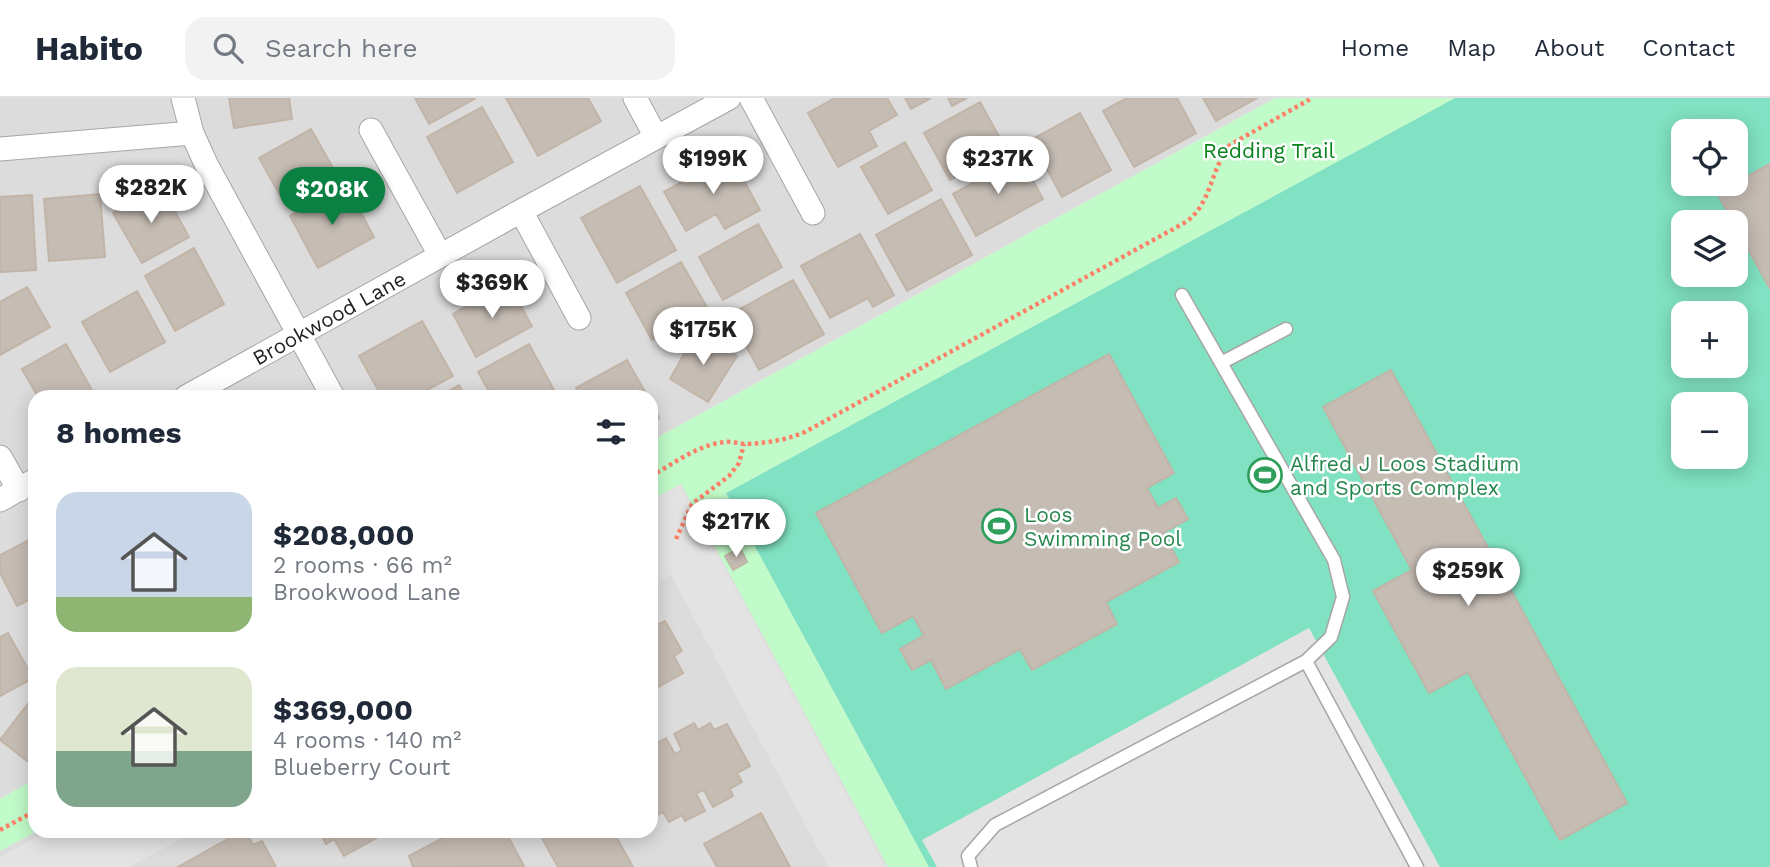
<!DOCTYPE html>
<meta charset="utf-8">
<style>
:root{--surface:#fff;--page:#f2f2f3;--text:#1f2937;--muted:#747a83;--line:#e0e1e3;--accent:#0b8043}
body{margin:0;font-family:"Work Sans",sans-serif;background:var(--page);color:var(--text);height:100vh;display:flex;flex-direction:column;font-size:26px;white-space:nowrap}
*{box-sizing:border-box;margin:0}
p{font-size:23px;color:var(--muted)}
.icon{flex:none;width:38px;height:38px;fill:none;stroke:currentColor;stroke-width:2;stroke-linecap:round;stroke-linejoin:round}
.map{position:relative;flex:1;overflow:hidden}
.drawer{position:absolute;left:28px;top:292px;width:630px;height:448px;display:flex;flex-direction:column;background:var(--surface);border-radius:21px;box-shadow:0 4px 18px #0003}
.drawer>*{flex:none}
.buttons{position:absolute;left:1671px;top:21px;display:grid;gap:14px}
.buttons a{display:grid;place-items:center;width:77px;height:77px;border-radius:14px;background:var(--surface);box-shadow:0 4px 18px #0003;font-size:35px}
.price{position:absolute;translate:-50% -60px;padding:0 16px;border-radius:24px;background:#fff;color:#222;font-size:23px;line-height:46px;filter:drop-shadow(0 2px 4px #0008)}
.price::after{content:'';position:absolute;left:50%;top:42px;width:21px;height:16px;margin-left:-10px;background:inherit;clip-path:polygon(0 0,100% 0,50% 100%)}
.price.active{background:var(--accent);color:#fff}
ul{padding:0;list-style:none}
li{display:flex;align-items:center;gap:21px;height:175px;padding:0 28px}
li span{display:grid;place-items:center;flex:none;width:196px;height:140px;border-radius:21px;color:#555}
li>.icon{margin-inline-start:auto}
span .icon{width:84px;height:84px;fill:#fffc;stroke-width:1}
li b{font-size:30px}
h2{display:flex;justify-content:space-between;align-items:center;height:84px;padding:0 28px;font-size:30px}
header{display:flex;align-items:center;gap:42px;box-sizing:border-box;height:98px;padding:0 35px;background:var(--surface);border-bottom:2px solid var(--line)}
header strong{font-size:33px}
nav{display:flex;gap:38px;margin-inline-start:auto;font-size:24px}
.search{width:490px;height:63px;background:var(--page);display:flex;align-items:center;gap:18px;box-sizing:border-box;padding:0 24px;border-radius:21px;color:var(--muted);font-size:26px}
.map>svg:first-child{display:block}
</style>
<header>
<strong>Habito</strong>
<div class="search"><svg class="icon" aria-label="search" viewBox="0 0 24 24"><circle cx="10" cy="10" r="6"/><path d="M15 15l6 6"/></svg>Search here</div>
<nav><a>Home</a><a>Map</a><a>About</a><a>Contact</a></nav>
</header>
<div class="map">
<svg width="1770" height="769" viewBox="0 0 1770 769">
<rect width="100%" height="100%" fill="#f0ede5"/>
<path fill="#dddcdc" d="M0,0H1275L651,343V299H35V681L0,701Z
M681,386L888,769H0V753L37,733H651V402Z"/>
<path fill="#c1fbc9" d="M1275,0H1455L726,395L929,769H888L681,386L651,402V343Z
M35,681L37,733L0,753V701Z"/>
<path fill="#80e2c2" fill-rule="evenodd" d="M1455,0H1770V769H929L726,395ZM1684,33H1736V86H1684ZM1684,124H1736V177H1684ZM1684,215H1736V268H1684ZM1684,306H1736V359H1684Z"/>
<path fill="#e3e3e3" d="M680,387L886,769H828L671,477L651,487V403Z
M1309,530L1440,769H937L922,742Z
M47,733H195L129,769H0V759Z"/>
<path fill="#c5bcb4" stroke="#c2b4a7" stroke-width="2" d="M229,0H289L292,21L234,30Z
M415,0H476L429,26Z
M506,0H588L601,23L538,58Z
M835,0H887L897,17L869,33L877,48L838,69L808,15Z
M905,0H931L911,11Z
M948,0H967L952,8Z
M1127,0H1177L1196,35L1134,69L1103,13Z
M1203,0H1257L1216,23Z
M980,4L1006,51L950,82L924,35Z
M482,9L513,64L457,95L427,39Z
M1080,15L1111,72L1062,99L1031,42Z
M311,31L337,77L285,106L259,60Z
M905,44L932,92L888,116L861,69Z
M730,57L760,112L725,131L716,116L686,133L664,94Z
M1020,59L1043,101L976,138L953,96Z
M1770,66V191L1736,129V124H1733L1717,95Z
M346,87L374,139L318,170L290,118Z
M161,88L189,139L142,165L113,115Z
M640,88L676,152L617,185L581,120Z
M100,96L105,159L49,163L44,101Z
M32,97L36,172L0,174V99Z
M941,101L972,157L907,193L876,137Z
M758,126L782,169L723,202L699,159Z
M860,136L894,197L873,209L868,200L830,220L801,168Z
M194,150L224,206L175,233L145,178Z
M681,164L708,211L652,242L626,195Z
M793,182L824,236L759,272L729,217Z
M508,185L532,228L476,259L453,216Z
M27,189L50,229L0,257V204Z
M137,193L165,244L110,274L82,224Z
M422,223L453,278L414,299H382L359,258Z
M697,233L737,258L708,304L670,281Z
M66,246L93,294L84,299H38L22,271Z
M529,246L555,294L545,299H492L478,274Z
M1109,256L1174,375L1147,390L1158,410L1176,400L1188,421L1163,435L1179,464L1106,504L1117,526L1032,572L1020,551L946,591L931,562L912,572L900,551L924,537L913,518L882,535L816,415Z
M627,262L648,299H581L576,290Z
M1391,272L1627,705L1560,742L1468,574L1429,595L1373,493L1412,472L1323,309Z
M459,287L466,299H438Z
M651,305L659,320L651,325Z
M35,439V499L17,508L0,475V457Z
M740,450L747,464L733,472L725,458Z
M651,517L657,527L665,523L682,553L674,558L683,575L651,593Z
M8,535L33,580L0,598V539Z
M34,598L35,599V669L0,642Z
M694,625L698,632L710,625L714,632L727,626L750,668L737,675L742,684L730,691L733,698L713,709L704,692L696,695L705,713L685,723L682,717L669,724L663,714L651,721V648L666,640L675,656L682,652L674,636Z
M761,715L790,769H717L704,746Z
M242,733H246L253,747L262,743L276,769H178Z
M319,733H389L344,758L334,741L326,746Z
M456,733H505L524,768L413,769L409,758Z
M538,733H613L633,769H558Z"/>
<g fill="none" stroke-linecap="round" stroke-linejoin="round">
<g stroke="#a6a6a6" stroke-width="15">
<path id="lane" d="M1182,197L1334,462L1343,499L1331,539L1306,563
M1221,265L1286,231
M971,769L968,758L995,727L1306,563L1417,769"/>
</g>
<g stroke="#a6a6a6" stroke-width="25">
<path id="street" d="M183,0L192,35L206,66L333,299
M635,0L656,39
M751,0L813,115
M371,32L440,157
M0,51L192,35
M521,113L579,220
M186,299L521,113L729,0
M0,359L19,392
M0,402L35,382"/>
</g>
<path stroke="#fe8068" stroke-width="4.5" stroke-dasharray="3.5 3.5" stroke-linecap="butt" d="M651,378C673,366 699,346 725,344C732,343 739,346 746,346C767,345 786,342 805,334L1186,124C1212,105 1210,72 1230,47L1312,0
M676,441L692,406L729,378L739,365L744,346
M0,732L35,713"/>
<use href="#lane" stroke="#fff" stroke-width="12"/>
<use href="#street" stroke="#fff" stroke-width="23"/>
</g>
<defs>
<g id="stadium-ring" transform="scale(1.75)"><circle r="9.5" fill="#fff" stroke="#2e9e5b" stroke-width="1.5"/><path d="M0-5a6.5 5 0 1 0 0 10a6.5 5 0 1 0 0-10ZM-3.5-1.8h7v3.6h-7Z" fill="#2e9e5b"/></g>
</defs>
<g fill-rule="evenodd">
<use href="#stadium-ring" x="1265" y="377"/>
<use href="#stadium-ring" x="999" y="428"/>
</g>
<g text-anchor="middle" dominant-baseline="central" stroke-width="5" stroke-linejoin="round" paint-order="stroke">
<g font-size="21" fill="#08821a" stroke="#fff">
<text x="1269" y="52">Redding Trail</text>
</g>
<g font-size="21" fill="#1f1f1f" stroke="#fff">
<text transform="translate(329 220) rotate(-29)">Brookwood Lane</text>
</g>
<g font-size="21" fill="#27864d" stroke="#fff" text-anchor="start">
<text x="1290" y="365">Alfred J Loos Stadium<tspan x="1290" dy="24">and Sports Complex</tspan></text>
<text x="1024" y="416">Loos<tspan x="1024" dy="24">Swimming Pool</tspan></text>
</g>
</g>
</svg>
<div class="buttons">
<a><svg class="icon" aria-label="locate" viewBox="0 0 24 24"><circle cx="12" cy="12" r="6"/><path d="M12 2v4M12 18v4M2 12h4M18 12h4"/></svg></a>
<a><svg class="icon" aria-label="layers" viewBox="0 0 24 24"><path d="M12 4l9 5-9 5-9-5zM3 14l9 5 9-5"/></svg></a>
<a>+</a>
<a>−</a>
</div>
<b class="price" style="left:713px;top:98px">$199K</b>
<b class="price" style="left:998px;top:98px">$237K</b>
<b class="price" style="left:151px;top:127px">$282K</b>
<b class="price active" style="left:332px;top:129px">$208K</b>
<b class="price" style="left:492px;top:222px">$369K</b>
<b class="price" style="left:703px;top:269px">$175K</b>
<b class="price" style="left:736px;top:461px">$217K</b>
<b class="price" style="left:1468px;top:510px">$259K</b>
<section class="drawer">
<h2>8 homes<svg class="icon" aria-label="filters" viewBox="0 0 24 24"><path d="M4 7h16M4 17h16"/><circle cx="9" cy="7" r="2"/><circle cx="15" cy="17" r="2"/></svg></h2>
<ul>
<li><span style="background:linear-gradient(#c9d6e8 75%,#8fb573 0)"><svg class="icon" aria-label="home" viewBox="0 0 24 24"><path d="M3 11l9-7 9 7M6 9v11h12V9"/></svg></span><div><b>$208,000</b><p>2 rooms · 66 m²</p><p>Brookwood Lane</p></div></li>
<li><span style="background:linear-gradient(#dfe7d0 60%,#7fa58c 0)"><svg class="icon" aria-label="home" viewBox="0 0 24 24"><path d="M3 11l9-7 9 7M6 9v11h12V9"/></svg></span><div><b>$369,000</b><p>4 rooms · 140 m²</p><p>Blueberry Court</p></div></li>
</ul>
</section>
</div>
